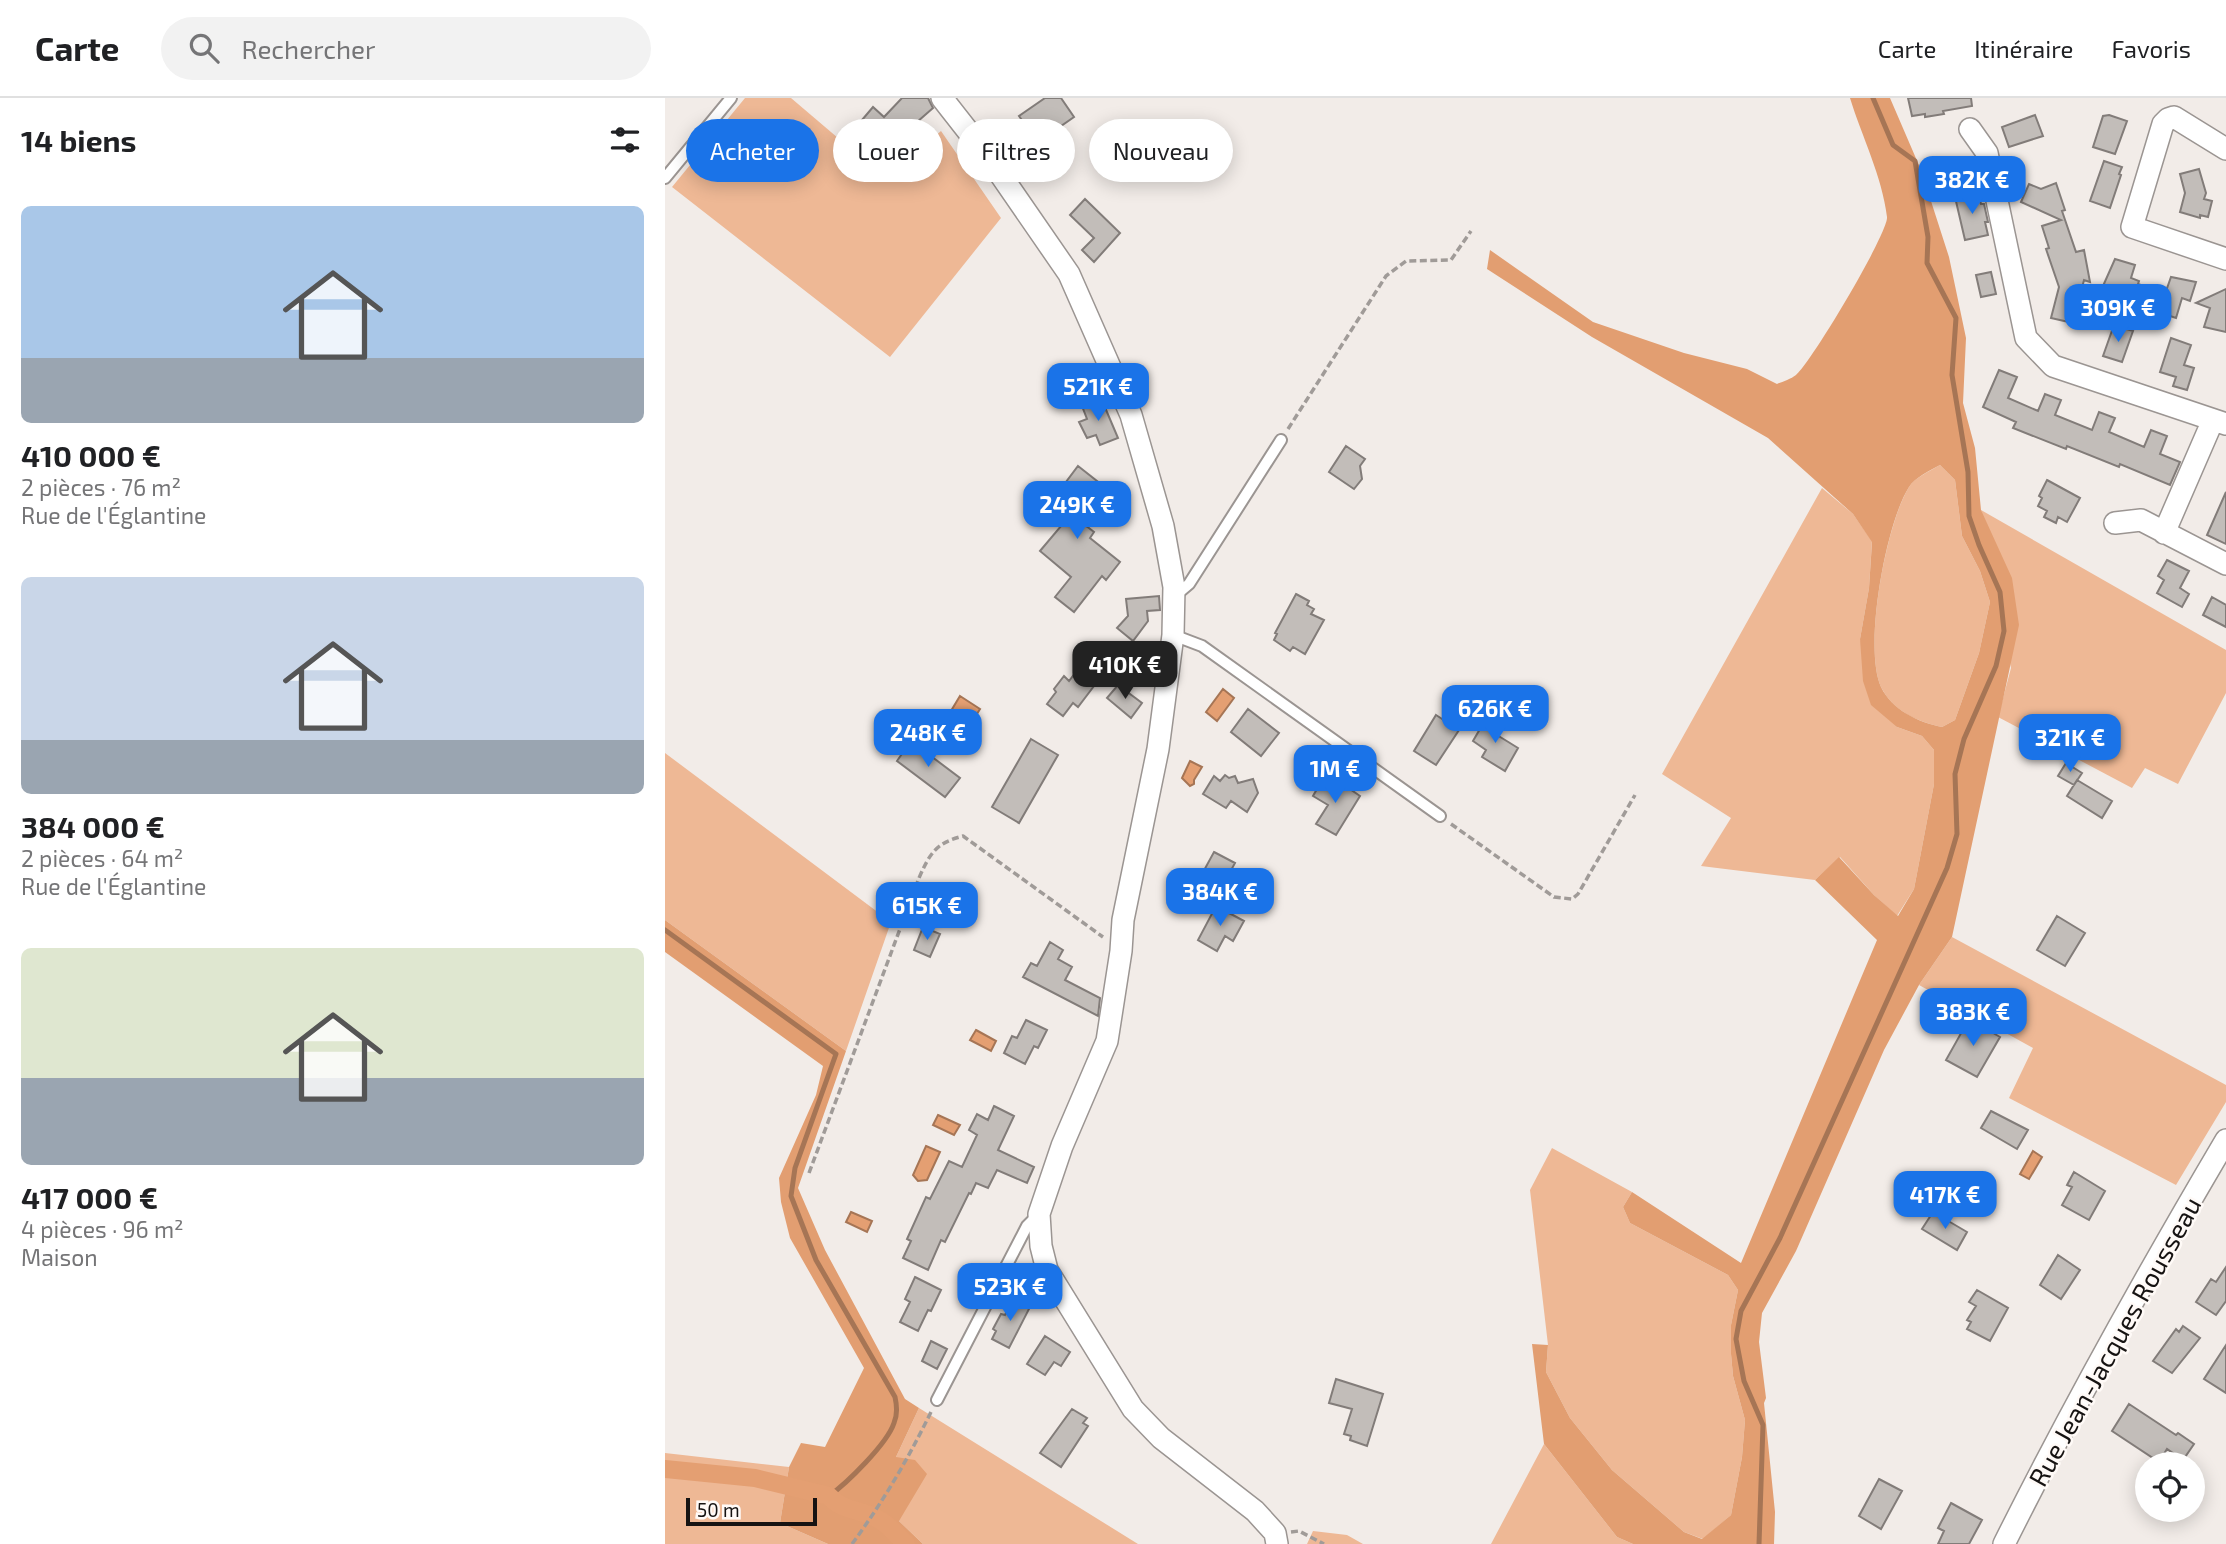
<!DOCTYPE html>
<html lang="fr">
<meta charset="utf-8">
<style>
:root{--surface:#fff;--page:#f2f2f2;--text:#202124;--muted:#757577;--line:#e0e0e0;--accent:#1a73e8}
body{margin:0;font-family:"Exo 2",sans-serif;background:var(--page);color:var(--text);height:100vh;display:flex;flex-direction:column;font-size:26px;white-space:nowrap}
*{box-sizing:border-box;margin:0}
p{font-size:23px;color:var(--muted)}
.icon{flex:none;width:38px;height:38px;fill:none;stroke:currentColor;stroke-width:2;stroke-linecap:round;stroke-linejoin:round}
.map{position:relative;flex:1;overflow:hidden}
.sheet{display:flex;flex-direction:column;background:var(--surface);width:665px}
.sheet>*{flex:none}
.top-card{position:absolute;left:21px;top:21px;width:665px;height:63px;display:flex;gap:14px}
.controls{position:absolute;left:1470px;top:1354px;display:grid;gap:14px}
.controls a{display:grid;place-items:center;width:70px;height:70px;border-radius:50%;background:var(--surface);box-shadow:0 4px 18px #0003;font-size:35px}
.scale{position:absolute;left:21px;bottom:18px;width:131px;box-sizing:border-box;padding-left:7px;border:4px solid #161312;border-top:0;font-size:19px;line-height:24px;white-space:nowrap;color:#161312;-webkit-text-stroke:5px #fffaf7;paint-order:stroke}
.price{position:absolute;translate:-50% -60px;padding:0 16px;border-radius:14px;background:var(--accent);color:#fff;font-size:23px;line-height:46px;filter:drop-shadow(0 2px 4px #0008)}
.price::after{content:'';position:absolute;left:50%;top:42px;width:21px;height:16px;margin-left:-10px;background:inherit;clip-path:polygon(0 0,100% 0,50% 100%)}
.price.on{background:#222;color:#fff}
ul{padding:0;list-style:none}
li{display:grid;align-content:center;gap:14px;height:371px;padding:0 21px}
li span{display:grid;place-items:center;height:217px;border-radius:10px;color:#555}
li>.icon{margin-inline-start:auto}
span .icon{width:126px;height:126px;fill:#fffc;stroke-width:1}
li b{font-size:30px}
h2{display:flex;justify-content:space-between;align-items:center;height:84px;padding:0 21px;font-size:30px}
.chip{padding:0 24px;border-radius:32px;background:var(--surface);box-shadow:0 4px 18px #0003;font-size:24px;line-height:63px}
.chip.on{background:var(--accent);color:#fff}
header{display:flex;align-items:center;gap:42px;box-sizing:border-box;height:98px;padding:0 35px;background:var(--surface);border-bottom:2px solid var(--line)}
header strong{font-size:33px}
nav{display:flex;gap:38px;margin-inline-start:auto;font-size:24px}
.search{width:490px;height:63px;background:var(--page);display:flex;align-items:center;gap:18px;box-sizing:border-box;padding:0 24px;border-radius:38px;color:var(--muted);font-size:26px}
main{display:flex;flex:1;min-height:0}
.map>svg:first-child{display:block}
</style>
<header>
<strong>Carte</strong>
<div class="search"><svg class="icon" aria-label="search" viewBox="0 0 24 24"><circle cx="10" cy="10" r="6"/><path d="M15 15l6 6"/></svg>Rechercher</div>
<nav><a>Carte</a><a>Itinéraire</a><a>Favoris</a></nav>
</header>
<main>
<section class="sheet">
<h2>14 biens<svg class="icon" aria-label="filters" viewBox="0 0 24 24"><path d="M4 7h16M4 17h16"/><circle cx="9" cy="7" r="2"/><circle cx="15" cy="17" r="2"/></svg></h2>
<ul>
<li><span style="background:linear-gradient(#a9c7e8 70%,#9aa5b1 0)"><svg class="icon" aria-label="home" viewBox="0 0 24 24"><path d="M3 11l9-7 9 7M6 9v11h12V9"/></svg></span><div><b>410 000 €</b><p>2 pièces · 76 m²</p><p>Rue de l'Églantine</p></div></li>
<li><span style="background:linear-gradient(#c9d6e8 75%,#9aa5b1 0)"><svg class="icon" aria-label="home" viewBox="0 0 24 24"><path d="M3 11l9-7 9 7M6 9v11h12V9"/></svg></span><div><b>384 000 €</b><p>2 pièces · 64 m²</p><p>Rue de l'Églantine</p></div></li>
<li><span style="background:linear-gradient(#dfe7d0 60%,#9aa5b1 0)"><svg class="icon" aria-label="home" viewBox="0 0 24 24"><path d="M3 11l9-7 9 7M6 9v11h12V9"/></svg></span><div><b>417 000 €</b><p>4 pièces · 96 m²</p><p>Maison</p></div></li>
</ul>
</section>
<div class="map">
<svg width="1561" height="1446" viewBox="0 0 1561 1446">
<rect width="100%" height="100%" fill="#f2ece8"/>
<path fill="#eeb895" d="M80,0H126L220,80L276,33L336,120L225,259L7,89Z
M1275,367L1290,382L1297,438L1315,473L1325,504L1314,555L1290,622L1277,629C1253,624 1228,613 1216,589C1198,549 1221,426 1244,389C1249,380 1265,373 1275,367Z
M1157,390L1188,416L1207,443L1204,490L1195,541L1232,629L1257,638L1269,652V686L1249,791L1232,818L1209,797L1175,759L1150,782L1036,768L1066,720L997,676Z
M1316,412L1561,552V595L1513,686L1480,670L1467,690L1333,619L1346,570Z
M0,655L226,824L181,953L0,822Z
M1287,839L1561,987V1004L1511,1087L1344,1000L1368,950L1254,887Z
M887,1050L967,1094L958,1109L965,1125L1063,1177L1073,1192L1066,1227V1256L1068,1278L1080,1322L1077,1359L1066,1417L1038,1441L1019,1434L947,1372L905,1320L881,1274L883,1247L865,1092Z
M254,1310L473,1446H258L234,1423L231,1359Z
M879,1346L952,1439L968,1446H826Z
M0,1355L124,1369L115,1425L163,1446H0Z
M648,1433L682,1437L698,1446H642Z"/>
<path fill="#e29e71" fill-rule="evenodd" d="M1185,0H1225L1256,72L1284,159L1301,240L1298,305L1310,350L1316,412L1347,480L1354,527L1287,839L1254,887L1219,952L1131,1153L1097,1215L1094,1244L1101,1300L1099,1305L1110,1414L1109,1446H968L952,1439L879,1346L867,1246L883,1247L881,1274L905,1320L947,1372L1019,1434L1037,1441L1066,1417L1077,1359L1080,1322L1068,1278L1066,1256V1227L1073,1192L1063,1177L965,1125L958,1109L967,1094L1076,1165L1212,842L1150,782L1174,759L1209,797L1233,818L1249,791L1269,686V652L1257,638L1232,629L1206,607L1198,583L1195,541L1204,490L1207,444L1188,416L1103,340L927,239L822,171L825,152L928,224L1019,255L1082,271L1112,286C1117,284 1126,281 1131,277C1146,265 1224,134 1222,119C1217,78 1197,39 1185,0ZM1275,367L1290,382L1297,438L1315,473L1325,504L1314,555L1290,622L1277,629C1253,624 1227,612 1216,589C1198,549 1221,425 1244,389C1249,380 1266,372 1275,367Z
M0,822L181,953L133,1090L160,1152L240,1301L254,1310L231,1359L250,1362L262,1376L234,1423L258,1446H163L115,1425L124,1369L136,1345L160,1349L199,1270L125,1140L116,1104L114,1080L151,997L158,968L0,854Z"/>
<path fill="#e49f72" stroke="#a67555" stroke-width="2" d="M558,591L569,600L552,623L541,614Z
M295,598L315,611L297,640L277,628Z
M525,663L537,669L529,682V686L525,688L517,680Z
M311,932L331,943L326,953L305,942Z
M273,1017L295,1027L289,1037L268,1027Z
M261,1048L275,1054L262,1082L253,1083L248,1077Z
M1368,1053L1377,1059L1364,1081L1355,1076Z
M186,1114L207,1123L202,1134L181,1124Z"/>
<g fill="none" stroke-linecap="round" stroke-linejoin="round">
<path stroke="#a67555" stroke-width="5" d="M0,832L171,956L130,1070L126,1098L151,1162L230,1299C232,1308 233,1316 229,1325C222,1346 182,1385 164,1398
M1094,1446L1098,1327L1079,1283L1071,1241L1076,1213L1115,1140L1282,770L1292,736L1290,676L1299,641L1331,568L1339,533L1335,494L1314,447L1304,418L1303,374L1287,277L1291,220L1262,165L1263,139L1250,63L1228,47L1208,0"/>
<path stroke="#e49f72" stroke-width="18" d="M0,1371L90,1380L164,1398C177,1413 194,1411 211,1420C223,1425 231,1437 241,1446"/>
</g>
<path fill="#c2bdb9" stroke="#827c79" stroke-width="2" d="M237,0H263L268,10L236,38L229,30L217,40L197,22L208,9L219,19Z
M380,0H396L409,19L373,44L354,18Z
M1243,0H1306L1307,8L1278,13L1279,16L1260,19V16L1247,18Z
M1370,17L1378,38L1344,49L1337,29Z
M1444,17L1462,23L1450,56L1428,49L1438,18Z
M1439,63L1457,69L1454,76L1456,77L1445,110L1425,103Z
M1534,71L1541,95L1539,101L1547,103L1543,119L1535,117V120L1515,114L1520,95L1515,76Z
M1391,85L1400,112L1397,113L1411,154L1419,152L1425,184L1419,182L1408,225L1386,220L1394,189L1381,151L1384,150L1377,128L1396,122L1356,104L1364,86L1376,91Z
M1313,94L1316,106H1319L1323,124H1320L1323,137L1300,142L1290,99Z
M420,101L455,135L429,164L417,152L429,140L405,117Z
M1450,161L1470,167L1466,180L1474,183L1473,186L1500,196L1506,179L1531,184L1525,203L1517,200L1511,220L1475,208L1476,204L1460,199L1461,196L1438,188Z
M1326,174L1331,196L1316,199L1311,177Z
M1561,191V234L1539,229L1545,210L1531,205Z
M1449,227L1468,233L1457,264L1438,258Z
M1506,240L1526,247L1519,267L1529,270L1522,292L1508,288L1511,279L1495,274Z
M1334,272L1352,279L1343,300L1373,313L1380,296L1396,302L1390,317L1427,332L1434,314L1450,320L1444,334L1479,349L1486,332L1502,338L1495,356L1515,364L1505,387L1455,366L1454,369L1402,348L1401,351L1348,330L1351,324L1318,309Z
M436,300L453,340L435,347L431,337L422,340L414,324L422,321L417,308Z
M681,348L700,361L695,368L697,381L689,391L664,374Z
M413,368L437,387L411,420L429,434L425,440L455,464L441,482L437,478L409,514L390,499L406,479L375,453L397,427L387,419L391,414L383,408Z
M1382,382L1415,400L1402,424L1393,419L1391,425L1379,419L1382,413L1373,408L1377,400L1374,398Z
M1561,394V446L1542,437Z
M1502,462L1524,473L1515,490L1524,496L1517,509L1492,495L1499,482L1493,478Z
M631,496L644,503L642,507L649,511L646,516L659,522L640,556L628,549L625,553L609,542L612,536L610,535Z
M494,498L495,512L482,513L483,523L468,543L452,530L463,518L461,501Z
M1547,499L1561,507V529L1538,517Z
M411,574L429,588L413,609L408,605L398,618L382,606L391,594L389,591L399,578L404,583Z
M453,587L477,605L466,620L442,600Z
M583,611L614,635L596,658L566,634Z
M771,617L794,632L771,667L749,653Z
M822,619L837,628L832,637L853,650L840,673L817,659L821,652L808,643Z
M366,641L393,657L354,725L327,709Z
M246,643L295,680L280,699L232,663Z
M1401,665L1417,675L1409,687L1393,678Z
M560,677L564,680L570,678L573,685L588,681L593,695L582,714L566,703L561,710L538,696L549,678L555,683Z
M659,679L674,688L676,685L695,698L671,737L651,726L663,707L648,698Z
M1412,682L1447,703L1437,720L1402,698Z
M549,754L570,765L552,798L531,787Z
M551,808L579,823L568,843L560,838L552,853L533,842Z
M1392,818L1420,835L1400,868L1372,852Z
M258,829L275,836L265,859L249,852Z
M385,844L398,852L393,861L407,869L400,882L435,900L433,918L358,879L366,865L372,868Z
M1304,921L1335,939L1312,979L1281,962Z
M361,922L382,932L373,950L369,948L360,966L339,955L347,938L352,940Z
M329,1008L349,1018L333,1052L369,1069L362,1085L332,1072L323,1090L311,1085L306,1096L304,1095L280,1144L276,1142L263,1172L238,1160L246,1143L242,1141L261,1099L265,1101L284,1063L297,1069L312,1037L304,1032L312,1016L323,1022Z
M1326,1013L1363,1032L1352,1051L1316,1030Z
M1409,1074L1440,1093L1424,1122L1397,1107L1407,1089L1402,1087Z
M1268,1114L1302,1134L1292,1152L1257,1131Z
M1393,1157L1415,1172L1396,1201L1375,1187Z
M1561,1169V1203L1551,1217L1531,1204L1546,1181L1551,1184Z
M250,1179L276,1192L266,1213L263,1212L253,1233L235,1224L245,1204L240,1201Z
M1312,1192L1343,1210L1325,1243L1302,1231L1306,1224L1302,1222L1311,1208L1304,1204Z
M349,1200L365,1209L344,1250L327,1241L331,1233L328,1231L336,1216L340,1217Z
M1518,1228L1535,1240L1507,1275L1488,1263L1511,1231L1514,1234Z
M380,1238L405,1254L396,1268L389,1264L380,1277L362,1266Z
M266,1243L282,1251L272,1271L257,1263Z
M1561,1247V1295L1539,1281Z
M671,1281L718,1296L702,1348L685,1342L686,1338L679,1336L687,1311L664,1305Z
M1464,1306L1511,1337L1513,1335L1529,1346L1518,1362L1502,1351L1494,1364L1447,1333Z
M407,1311L422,1320L418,1325L423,1328L396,1369L375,1355Z
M1214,1381L1237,1393L1216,1431L1194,1418Z
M1286,1405L1317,1422L1304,1446H1273L1279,1433L1273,1430Z"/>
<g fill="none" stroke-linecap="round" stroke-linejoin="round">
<g stroke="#9b9592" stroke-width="14">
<path id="lane" d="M0,80L66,0
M511,497L524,486L616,342
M508,537L537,548L775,718
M272,1302L362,1128L374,1116"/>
</g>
<g stroke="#9b9592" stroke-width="24">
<path id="street" d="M277,0L324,60L404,176L466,317L498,428L509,489L508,537L493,651L458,822L456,853L442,943L397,1048L374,1116L376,1148L382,1172L468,1311L496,1340L590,1413L610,1435L612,1446
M1305,31L1322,55L1361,240L1388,268L1561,326
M1561,51L1509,19L1503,21L1498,26L1467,129L1561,161
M1450,425L1476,422L1561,466
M1499,435L1548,322
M1339,1446C1408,1308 1483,1174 1561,1042"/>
</g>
<path stroke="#a09b98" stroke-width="3.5" stroke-dasharray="7 3.5" stroke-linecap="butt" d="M623,331L721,178L741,163L786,162L806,133
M786,726L889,799L907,801L913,796L970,697
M144,1075L254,780C265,755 271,745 298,738L438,839
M626,1434L634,1433L659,1446
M187,1446C218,1404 243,1361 266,1314"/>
<use href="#lane" stroke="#fff" stroke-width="10"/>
<use href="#street" stroke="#fff" stroke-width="21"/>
</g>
<g text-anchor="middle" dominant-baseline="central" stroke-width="5" stroke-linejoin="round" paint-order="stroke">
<g font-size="26" fill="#161312" stroke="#fffaf7">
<text transform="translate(1449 1243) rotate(-61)">Rue Jean-Jacques Rousseau</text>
</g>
</g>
</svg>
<div class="controls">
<a><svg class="icon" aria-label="locate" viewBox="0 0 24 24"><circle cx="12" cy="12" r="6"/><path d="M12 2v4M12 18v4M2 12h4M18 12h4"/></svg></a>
</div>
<div class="scale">50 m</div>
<b class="price" style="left:1307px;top:118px">382K €</b>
<b class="price" style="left:1453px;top:246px">309K €</b>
<b class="price" style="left:433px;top:325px">521K €</b>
<b class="price" style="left:412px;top:443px">249K €</b>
<b class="price on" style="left:460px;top:603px">410K €</b>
<b class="price" style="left:830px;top:647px">626K €</b>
<b class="price" style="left:263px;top:671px">248K €</b>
<b class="price" style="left:1405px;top:676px">321K €</b>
<b class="price" style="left:670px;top:707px">1M €</b>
<b class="price" style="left:555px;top:830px">384K €</b>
<b class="price" style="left:262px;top:844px">615K €</b>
<b class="price" style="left:1308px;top:950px">383K €</b>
<b class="price" style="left:1280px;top:1133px">417K €</b>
<b class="price" style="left:345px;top:1225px">523K €</b>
<div class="top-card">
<a class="chip on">Acheter</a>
<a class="chip">Louer</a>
<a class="chip">Filtres</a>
<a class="chip">Nouveau</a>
</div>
</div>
</main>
